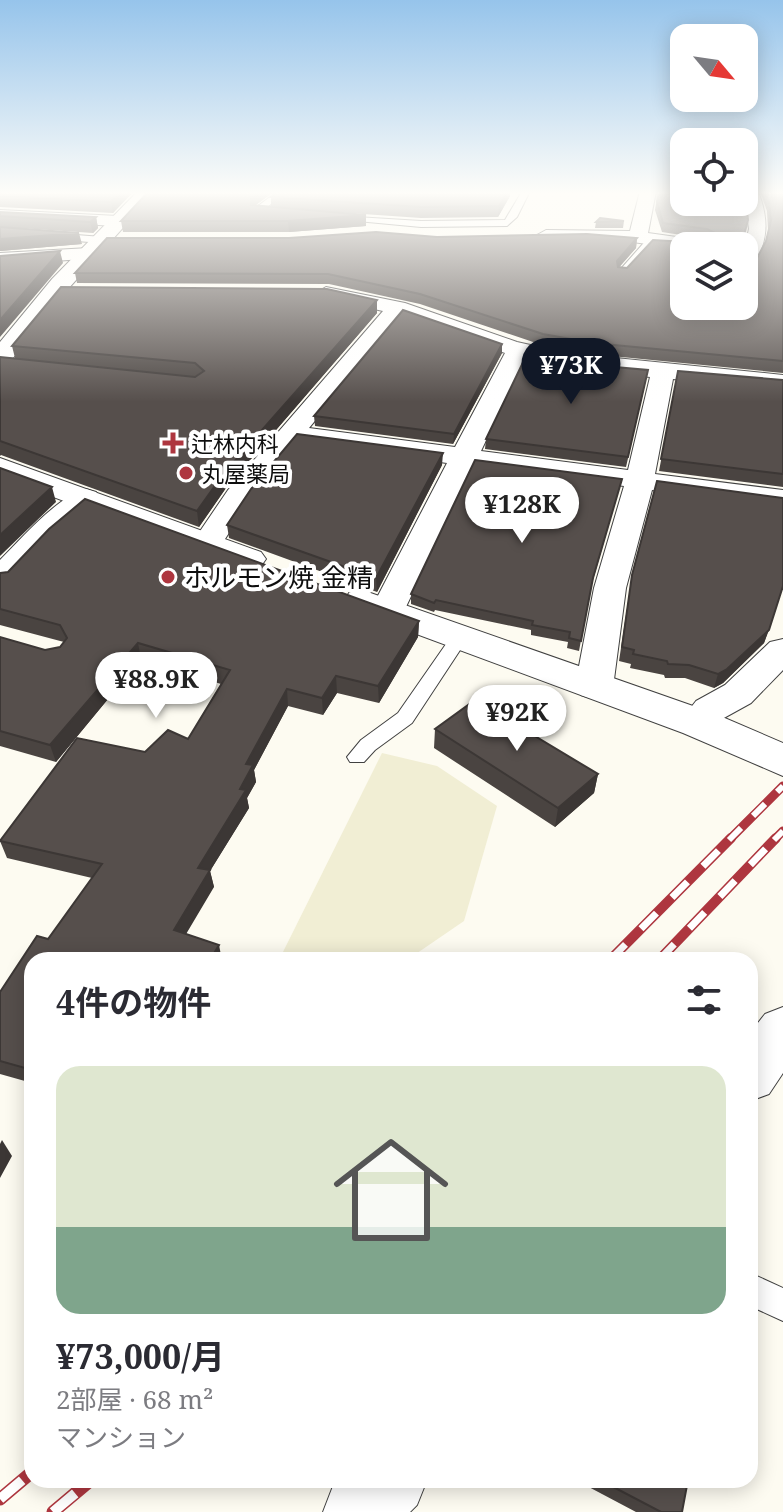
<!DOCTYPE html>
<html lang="ja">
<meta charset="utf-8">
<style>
:root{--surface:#fff;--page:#f7f7f7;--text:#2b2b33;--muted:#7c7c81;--line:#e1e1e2;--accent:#111827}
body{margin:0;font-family:"Noto Serif","Noto Sans JP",serif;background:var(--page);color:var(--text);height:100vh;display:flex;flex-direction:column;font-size:30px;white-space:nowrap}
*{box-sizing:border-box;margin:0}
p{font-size:26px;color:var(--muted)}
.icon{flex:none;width:44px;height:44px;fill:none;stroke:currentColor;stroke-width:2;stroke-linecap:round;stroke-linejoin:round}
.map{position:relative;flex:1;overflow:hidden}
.details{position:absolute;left:24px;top:952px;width:734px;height:536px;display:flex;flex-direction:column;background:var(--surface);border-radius:24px;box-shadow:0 4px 20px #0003}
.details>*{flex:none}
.needle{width:52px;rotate:119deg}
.buttons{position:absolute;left:670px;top:24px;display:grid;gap:16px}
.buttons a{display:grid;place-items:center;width:88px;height:88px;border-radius:16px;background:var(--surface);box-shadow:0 4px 20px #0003;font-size:40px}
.price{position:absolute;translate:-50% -68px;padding:0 18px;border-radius:28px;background:#fff;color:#222;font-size:26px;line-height:52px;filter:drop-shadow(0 2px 4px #0008)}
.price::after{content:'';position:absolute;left:50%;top:48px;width:24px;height:18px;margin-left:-12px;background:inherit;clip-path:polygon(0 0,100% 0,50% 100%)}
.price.on{background:var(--accent);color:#fff}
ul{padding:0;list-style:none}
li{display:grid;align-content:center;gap:16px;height:424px;padding:0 32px}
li+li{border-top:2px solid var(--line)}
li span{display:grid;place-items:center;height:248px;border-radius:24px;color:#555}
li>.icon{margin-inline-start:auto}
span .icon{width:144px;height:144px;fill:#fffc;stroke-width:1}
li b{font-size:34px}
h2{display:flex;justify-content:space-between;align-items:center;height:96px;padding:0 32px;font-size:34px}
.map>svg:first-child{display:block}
</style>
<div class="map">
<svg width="783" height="1512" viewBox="0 0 783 1512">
<rect width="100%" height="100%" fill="#fdfbf1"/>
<path fill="#f1eed4" d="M382,753L437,766L497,806L464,921L407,960H279Z"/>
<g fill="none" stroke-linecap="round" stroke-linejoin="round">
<g stroke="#414141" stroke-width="2">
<path id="service" d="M278,191H286L264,210L275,212V216L254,213V209Z
M519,191H530L517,217L507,226L421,227L336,219L340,216L421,221L505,220L521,193Z
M0,229L102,237L106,240L102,243L0,235Z
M649,237L656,239L625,275H619V271Z
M459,633L468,638L412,723L375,750L364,762H350L347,757L361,740L398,713L453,634Z
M750,1273L783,1288V1321L750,1306Z"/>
</g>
<g stroke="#414141" stroke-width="2">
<path id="minor" d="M640,191H656L648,233L705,241L714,246H684V249L625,241L546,240L537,235L546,230L630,231Z
M744,191H758C769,220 769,242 751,268L744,270V249L749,229Z
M0,210L118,216L127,221L118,226L0,220Z
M89,248L98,254L96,258L0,265V253Z
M326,287L405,303L517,342L566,353L783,375V389L673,379L655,474L783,490V508L652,490L626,588L613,687L607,695L594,699L581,695L575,687L594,588L624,486L473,466L404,611L399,618L387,621L375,618L370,611L447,463L297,443L250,500L218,550L207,552L196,550L192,543L228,490L383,311L319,297L316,293ZM401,317L505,353L455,447L309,428ZM525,358L566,367L650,377L628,470L481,451Z
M86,489L96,492L100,498L96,504L51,543L11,586L0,589V560C21,539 58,496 86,489Z
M783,639V670L751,703L722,719L712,732L698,736L684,732L679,723L696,701L725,685L770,642Z
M783,1007V1073L769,1094L750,1101V1033L765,1014Z
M340,1480H427L417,1505L410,1512H323L333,1486Z"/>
</g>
<g stroke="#414141" stroke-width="2">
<path id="tertiary" d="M138,191H156L68,289L9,363L0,366V342L52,279Z
M0,458L261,552L266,559L261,566L249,569L237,566L0,477Z
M362,590L713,713L783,743V776L683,733L349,609L344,601L349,593Z"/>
</g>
<use href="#service" fill="#fff" fill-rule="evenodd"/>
<use href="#minor" fill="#fff" fill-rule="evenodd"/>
<use href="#tertiary" fill="#fff" fill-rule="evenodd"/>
<g stroke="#ae363f" stroke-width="9">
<path id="rail-far2" d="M729,840L783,786
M774,840L783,831"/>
</g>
<g stroke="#ae363f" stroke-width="10">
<path id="rail-far1" d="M610,960L731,838
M659,960L776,838"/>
</g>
<g stroke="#ae363f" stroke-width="13">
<path id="rail" d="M0,1499L32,1472
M53,1512L91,1480"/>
</g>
<use href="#rail-far2" stroke="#fff" stroke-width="6" stroke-dasharray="17" stroke-linecap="butt"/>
<use href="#rail-far1" stroke="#fff" stroke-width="7" stroke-dasharray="22" stroke-linecap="butt"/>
<use href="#rail" stroke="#fff" stroke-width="10" stroke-dasharray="29" stroke-linecap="butt"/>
</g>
<path fill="#4a4441" d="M0,191H134L113,213L0,207Z
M149,191H275L255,205L271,207V197L277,191H510V196L498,217L421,218L334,212L366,226L289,232H123L121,221Z
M658,191L743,240L745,263L756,260L766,241L768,231L767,211L760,191H783V373L591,354L542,345L420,304L329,284L77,283L75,273L289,238L437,237L637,238L636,248L619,267L627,268L686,242L707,239L662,232L655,210Z
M0,212L96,217L98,228L93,233L20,228L82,244L0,251Z
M624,221L623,228H595L596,222Z
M377,313L226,488L199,527L1,455L0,456V357L15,358L12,346Z
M502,344V353L453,444L315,426L314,416Z
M678,371L783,380V487L659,471Z
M646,380L626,467L485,449L486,439Z
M442,465L377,592L229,538L227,525Z
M622,479L591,587L579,651L567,648L568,642L531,635V630L435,610L434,612L411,604V594Z
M783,498V590H782L764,643L723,683L714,688L685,678H665L664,675L630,668L631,664L619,661L632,575Z
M0,573L419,621L418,637L379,703L337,693L323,715L288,706L254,770L256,782L247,798L249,808L210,871L214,887L32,960V1083L0,1074V992L48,939L92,878L7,858L0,841L145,752L188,739L221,684L141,659L56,762L0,746V637L45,650L60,647L64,642L0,625Z
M435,729L598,774L594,793L555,827L434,748Z
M586,1480H688L682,1512H636L585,1485Z"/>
<path fill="#3c3735" d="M122,191H134L113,213L111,202Z
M260,191H275L252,208L251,205V197Z
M508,191H510V196L498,217L499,206Z
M366,215V226L289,232L288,221Z
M96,217L98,228L93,233L90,222Z
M79,233L82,244L0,251V239Z
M637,238L636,248L616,271L617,261Z
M60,251L63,263L0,337V320Z
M377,300V313L226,488L199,527L197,511L224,473Z
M502,344V353L453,444L454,434Z
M443,453L442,465L377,592L376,578Z
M52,487L56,502L0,556V535Z
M419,621L418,637L379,703L378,686Z
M769,630L764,643L723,683L714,688L718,674Z
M138,643L141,659L56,762L50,745Z
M336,676L337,693L323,715L322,698Z
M287,689L288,706L254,770L256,782L247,798L249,808L210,871L214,887L179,946L174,930L198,868L240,789L246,764Z
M598,774L594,793L555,827L558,808Z
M219,945L222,960H210Z
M2,1140L12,1156L0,1178V1144Z"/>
<path fill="#564f4c" stroke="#3c3735" stroke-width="2" d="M0,191H122L111,202L0,196Z
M149,191H260L251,197V205L366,215L288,221H121Z
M277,191H508L499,206L421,207L271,197Z
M659,191H684V202H744L745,191L748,220L743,239L744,246H684V306H744V253L745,263L756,260L766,241L771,221L769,202L765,191H783V361L593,343L543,334L420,294L328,274L75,273L107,238H289L376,232L437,237L587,234L637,238L617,261L618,267L627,268L653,240L686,242L689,239L718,238L717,234L707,229L663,223L657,202Z
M0,212L96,217L90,222L0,216Z
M600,218L624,221L596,222Z
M0,227L79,233L0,239Z
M60,251L0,320V256Z
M61,287L327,289L377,300L224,473L197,511L0,441V357L195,377L204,371L195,363L12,346Z
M403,310L502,344L454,434L314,416Z
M528,352L592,365L648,370L628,457L486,439Z
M678,371L783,380V474L661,459Z
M297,434L443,453L376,578L227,525L251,489Z
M475,460L622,479L593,578L581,641L569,638L570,632L532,625L533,621L436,600L434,603L411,594Z
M0,468L52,487L0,535Z
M657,481L783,498V586L769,630L727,669L718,674L689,665L668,664L667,661L633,654L634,650L622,647L632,575Z
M85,499L419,621L378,686L336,676L322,698L287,689L246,764L253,765L240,789L246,790L198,868L210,870L174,930L219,945L210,960H32V1070L0,1061V992L37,936L48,939L102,864L0,841L77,738L145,752L168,730L188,739L230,670L138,643L50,745L0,731V637L45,650L60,647L67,638L60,625L0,609V573L8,572L49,529Z
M475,700L598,774L558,808L435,729Z
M600,1480H688L682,1512H661Z"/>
<linearGradient id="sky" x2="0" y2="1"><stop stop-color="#96c4eb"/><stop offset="0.48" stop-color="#fefdf9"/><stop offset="1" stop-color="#fefdf9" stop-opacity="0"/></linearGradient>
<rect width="783" height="402" fill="url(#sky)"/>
<g fill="#ae363f" stroke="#fff" stroke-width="3">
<path d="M169 431h8v8h8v8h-8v8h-8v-8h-8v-8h8z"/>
<circle cx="186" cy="473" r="8"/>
<circle cx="168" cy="577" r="8"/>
</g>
<g text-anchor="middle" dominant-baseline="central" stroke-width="8" stroke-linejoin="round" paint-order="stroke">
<g font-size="22" fill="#0e0e0e" stroke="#fff" text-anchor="start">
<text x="191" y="443">辻林内科</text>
<text x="202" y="473">丸屋薬局</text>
</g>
<g font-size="26" fill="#0e0e0e" stroke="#fff" text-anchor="start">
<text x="184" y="577">ホルモン焼 金精</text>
</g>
</g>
</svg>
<div class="buttons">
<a><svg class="needle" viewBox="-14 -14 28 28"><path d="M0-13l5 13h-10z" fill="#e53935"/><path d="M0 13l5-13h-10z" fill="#7c7c81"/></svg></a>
<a><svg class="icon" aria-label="locate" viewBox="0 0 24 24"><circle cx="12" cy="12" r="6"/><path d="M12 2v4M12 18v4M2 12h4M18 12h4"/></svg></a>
<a><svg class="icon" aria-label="layers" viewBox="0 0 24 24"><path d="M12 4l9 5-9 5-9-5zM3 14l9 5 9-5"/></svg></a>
</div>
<b class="price on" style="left:571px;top:406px">¥73K</b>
<b class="price" style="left:522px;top:545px">¥128K</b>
<b class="price" style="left:156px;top:720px">¥88.9K</b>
<b class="price" style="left:517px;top:753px">¥92K</b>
<section class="details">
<h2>4件の物件<svg class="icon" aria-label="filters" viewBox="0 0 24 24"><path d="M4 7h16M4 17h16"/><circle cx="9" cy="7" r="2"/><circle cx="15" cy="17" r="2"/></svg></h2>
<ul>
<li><span style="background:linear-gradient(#dfe7d0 65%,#7fa58c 0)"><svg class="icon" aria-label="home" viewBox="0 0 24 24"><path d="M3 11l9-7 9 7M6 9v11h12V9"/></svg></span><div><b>¥73,000/月</b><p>2部屋 · 68 m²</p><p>マンション</p></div></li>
</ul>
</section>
</div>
